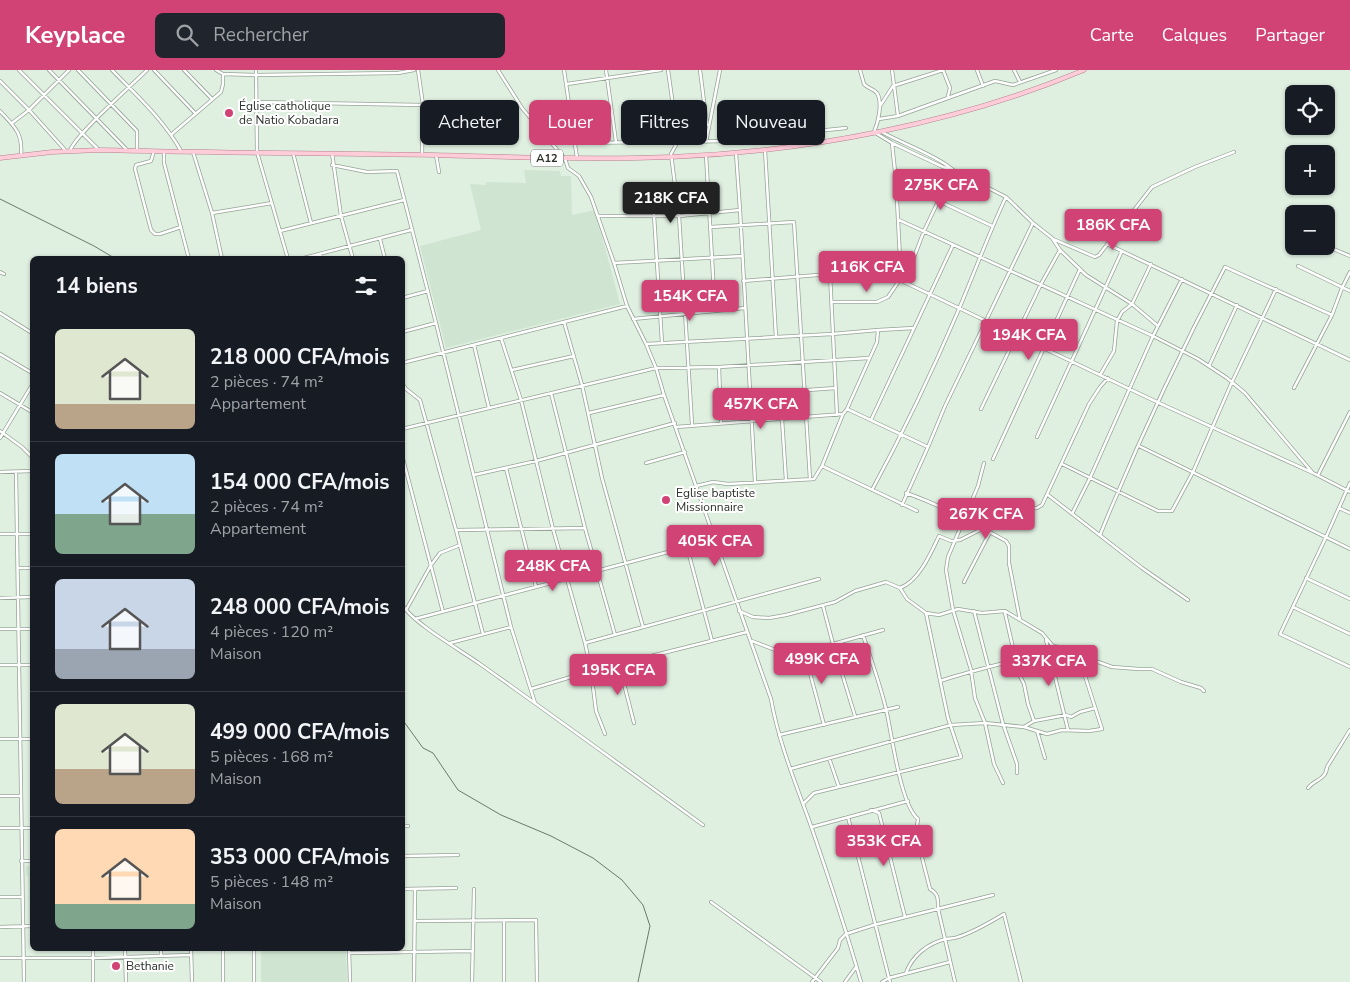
<!DOCTYPE html>
<html lang="fr">
<meta charset="utf-8">
<style>
:root{--surface:#171b24;--page:#20242c;--text:#f1f3f6;--muted:#9ea1a6;--line:#363941;--accent:#d04374}
body{margin:0;font-family:"Nunito Sans",sans-serif;background:var(--page);color:var(--text);height:100vh;display:flex;flex-direction:column;font-size:19px;white-space:nowrap}
*{box-sizing:border-box;margin:0}
p{font-size:16px;color:var(--muted)}
.icon{flex:none;width:28px;height:28px;fill:none;stroke:currentColor;stroke-width:2;stroke-linecap:round;stroke-linejoin:round}
.map{position:relative;flex:1;overflow:hidden}
.sheet{position:absolute;left:30px;top:186px;width:375px;height:695px;display:flex;flex-direction:column;background:var(--surface);border-radius:8px;box-shadow:0 1px 4px #0004}
.sheet>*{flex:none}
.banner{position:absolute;left:420px;top:30px;width:475px;height:45px;display:flex;gap:10px}
.tools{position:absolute;left:1285px;top:15px;display:grid;gap:10px}
.tools a{display:grid;place-items:center;width:50px;height:50px;border-radius:8px;background:var(--surface);box-shadow:0 1px 4px #0004;font-size:25px}
.price{position:absolute;translate:-50% -42px;padding:0 11px;border-radius:5px;background:var(--accent);color:#fff;font-size:16px;line-height:32px;filter:drop-shadow(0 1px 2px #0008)}
.price::after{content:'';position:absolute;left:50%;top:30px;width:15px;height:11px;margin-left:-8px;background:inherit;clip-path:polygon(0 0,100% 0,50% 100%)}
.price.current{background:#222;color:#fff}
ul{padding:0;list-style:none}
li{display:flex;align-items:center;gap:15px;height:125px;padding:0 25px}
li+li{border-top:1px solid var(--line)}
li span{display:grid;place-items:center;flex:none;width:140px;height:100px;border-radius:8px;color:#555}
li>.icon{margin-inline-start:auto}
span .icon{width:60px;height:60px;fill:#fffc;stroke-width:1}
li b{font-size:21px}
h2{display:flex;justify-content:space-between;align-items:center;height:60px;padding:0 25px;font-size:21px}
.pill{padding:0 18px;border-radius:8px;background:var(--surface);box-shadow:0 1px 4px #0004;font-size:18px;line-height:45px}
.pill.current{background:var(--accent);color:#fff}
header{display:flex;align-items:center;gap:30px;box-sizing:border-box;height:70px;padding:0 25px;background:var(--accent);color:#fff}
header strong{font-size:24px}
nav{display:flex;gap:28px;margin-inline-start:auto;font-size:18px}
.search{width:350px;height:45px;background:var(--page);display:flex;align-items:center;gap:12px;box-sizing:border-box;padding:0 18px;border-radius:8px;color:var(--muted);font-size:19px}
.map>svg:first-child{display:block}
</style>
<header>
<strong>Keyplace</strong>
<div class="search"><svg class="icon" aria-label="search" viewBox="0 0 24 24"><circle cx="10" cy="10" r="6"/><path d="M15 15l6 6"/></svg>Rechercher</div>
<nav><a>Carte</a><a>Calques</a><a>Partager</a></nav>
</header>
<div class="map">
<svg width="1350" height="912" viewBox="0 0 1350 912">
<rect width="100%" height="100%" fill="#dfefe0"/>
<path fill="#cfe5d1" d="M524,100L560,101L561,106H571L572,145L595,140L620,234L446,278L420,176L481,160L470,114L486,115V112L526,113Z
M26,796H32V852H29L28,806L26,805Z
M261,879H346L347,912H261Z"/>
<g fill="none" stroke-linecap="round" stroke-linejoin="round">
<path stroke="#687c69" stroke-width="1" d="M0,129L94,176L116,189
M402,649L423,678L433,683L458,720L501,745L551,766L593,788L622,810L643,835L650,856L638,912"/>
<g stroke="#95a496" stroke-width="4">
<path id="street" d="M19,0L99,80
M49,0L128,81
M78,0L137,61V81
M112,0C137,26 164,50 181,81
M154,0L195,43
M184,0L212,29
M216,0L223,4L256,5L398,3L414,0
M256,0L257,82L288,189
M418,0L423,35L422,85
M498,0L522,38L565,89L568,98L579,106L591,127L614,193L627,236L646,274L656,298L664,325L771,629C779,674 796,714 811,756C829,808 846,860 861,912
M564,0L577,88
M606,0L616,72
M668,0L678,71L671,84L679,146L692,354
M700,0L707,55
M860,0L864,14C867,18 874,19 877,23C883,33 878,53 874,62L892,73L943,97L953,100L1006,127L1033,153L1052,168L1060,180L1086,205L1132,234L1158,256
M892,0L898,46
M943,0L950,18L948,26
M977,0L983,16
M1014,0L1020,12
M0,11L29,40L66,81
M567,14L661,0
M256,32L423,35
M880,36L893,16L943,0
M0,41C14,56 23,63 21,85
M879,49L898,46L995,11L1013,15L1056,0
M12,53L29,40L69,0
M882,62C903,74 934,84 952,99
M172,64L221,22L223,14V4
M706,72L720,0
M576,73L733,71L788,64L846,58
M892,73L896,111L901,208L904,212L1159,333L1313,403L1350,422
M765,80L776,267
M70,81C74,66 132,15 147,0
M154,81L151,91L136,95L135,99L151,160L155,164H160L181,157
M164,82V93L189,189
M193,82L212,143L222,189
M293,83L311,153
M332,83L341,146L353,189
M736,83L740,140L755,411
M436,85L439,102
M706,85L715,240
M332,95L367,102L397,101L436,253L511,557L535,633
M896,111L992,156
M212,143L272,133
M654,145L662,273
M599,146H679L740,140
M899,150L1153,266L1198,289L1227,308L1245,323L1312,402
M711,157L794,152L810,409
M280,161L404,130
M380,169L385,189
M1053,169L1095,187L1099,185L1152,117L1195,97L1234,82
M1107,174L1350,290
M1326,176L1350,186
M320,184L321,189
M300,189L411,160
M614,193L742,186
M1298,196L1350,221
M0,202L4,204
M743,211L830,204L837,345
M905,211L924,161L953,100
M402,228L428,221
M832,232H877L888,227L901,208
M0,243L32,263
M633,249L745,238
M564,252L582,315L602,408L643,557
M402,262L436,253
M501,268L521,330L553,459L585,573L591,601L596,641L605,664
M646,274L832,264L878,260L914,258
M474,275L489,338
M0,284L32,303
M402,293L627,236
M1209,296L1237,235
M719,297L721,353
M512,300L574,286
M1100,305L1114,281L1117,251L1122,242L1132,234L1151,194
M402,313L406,319L420,330L456,460L483,564
M1294,318L1332,245L1342,218L1350,202
M0,323L32,342
M551,323L585,458L615,565
M750,324L836,318
M847,339L928,377
M981,339L1041,214L1060,180
M589,343L664,325
M782,349L786,410
M871,350L953,175
M676,357L843,344
M402,359L656,298L719,297L869,288
M0,361L22,377L32,387
M1037,367L1122,181
M0,368L32,315
M1139,376L1350,479
M402,385L443,542
M993,389L1080,199
M646,393L685,382
M984,393L978,416L948,487L946,500L953,540L971,600L975,628L985,653L994,694L1003,713
M1062,394L1158,441H1172L1193,402L1232,312L1276,219
M822,396L917,441
M506,398L536,517
M0,402L32,401
M16,402L24,912
M474,405L536,391L675,353
M1318,405L1350,342
M1350,413L1326,467L1280,564L1350,597
M696,416L713,412L728,414L814,409L822,396L843,344L847,339L877,272L878,260
M872,420C904,361 933,300 959,239C975,201 989,163 1006,127
M906,423C941,435 973,453 1006,471L1009,476V493L1020,550
M1048,425L1142,498L1188,530
M902,435L928,377L945,336L1033,153
M1339,438L1350,443
M1072,444L1090,408L1153,266L1182,209
M456,460L585,458
M0,464H32
M1100,465C1137,374 1179,284 1225,197L1332,245
M18,498H32
M1306,508L1350,529
M964,512L990,462
M900,518C919,511 931,483 939,466L951,471L960,470L1020,440L1037,438L1042,435L1089,334L1100,317L1108,308
M0,528L32,527
M402,534C411,552 462,581 480,594C555,647 629,701 703,755
M823,536L833,574L855,646
M1293,537L1350,564
M406,540L431,495L440,483L460,475
M739,541L753,547L769,548L786,545L835,532L855,521L886,512L900,518L907,529L926,543L939,545L958,539L982,543L1005,541L1042,563L1053,576L1077,580L1082,586L1112,597L1139,599H1152L1181,612L1201,618L1204,621
M974,541L1003,654L1017,694V703
M1005,543L1016,591L1020,606L1024,614L1028,634L1034,651
M415,549L687,477L712,571
M0,559H32
M863,565C871,589 880,614 886,639C892,664 900,734 918,749L916,764L930,819C939,824 938,830 938,839L955,912
M1046,570L1068,660
M752,571L786,584L833,574L883,560
M450,573L511,557
M585,573L819,509
M804,581L824,655
M619,594L634,653
M0,595H32
M940,611C976,599 1013,592 1049,580
M531,619L591,601L747,562
M1024,657L1047,664L1062,660L1089,661L1102,659L1078,584
M1037,661L1045,688
M779,665L898,637
M0,669H32
M829,688L839,717
M790,699L951,655L985,653L1024,657L1034,651L1066,645L1071,647L1080,642L1095,638
M1308,718C1315,709 1326,710 1327,697L1350,660
M0,726H20
M803,734L814,723L961,687L948,648L926,543
M871,740L879,743L905,847
M848,747L890,912
M402,756H408
M812,757L908,731
M0,758H32
M402,786L458,785
M21,791H32
M402,819L456,818
M0,827H22
M711,832L821,912
M415,851L536,850L537,912
M504,851V912
M0,857L32,856
M93,879V912
M125,879L126,912
M161,879V885
M191,879L192,912
M254,879V912
M349,879L350,912
M349,883L473,881
M0,888H93L191,885
M906,903C912,886 928,873 946,869C950,868 954,869 958,867C974,862 989,853 1004,844L1021,912
M223,912V879
M414,912L415,819
M472,912L474,819
M812,912L838,878L840,870L846,864L874,855L993,825
M845,912L856,897
M882,912L889,908L950,892"/>
</g>
<g stroke="#b4818c" stroke-width="5">
<path id="primary" d="M0,88L52,82L99,80C211,83 323,83 434,85C513,87 591,90 670,87C806,82 958,53 1084,0"/>
</g>
<use href="#street" stroke="#fff" stroke-width="2.5"/>
<use href="#primary" stroke="#ffcdda" stroke-width="4"/>
</g>
<g fill="#d04374" stroke="#fff" stroke-width="2">
<circle cx="229" cy="43" r="5"/>
<circle cx="666" cy="430" r="5"/>
<circle cx="116" cy="896" r="5"/>
</g>
<g text-anchor="middle" dominant-baseline="central" stroke-width="4" stroke-linejoin="round" paint-order="stroke">
<rect fill="#fff" stroke="#6a6e6a" stroke-width="1" x="531" y="79.5" width="32" height="17" rx="4"/>
<g font-size="11" font-weight="bold" fill="#2a302a">
<text x="547" y="88">A12</text>
</g>
<g font-size="12" fill="#2a302a" stroke="#fff" text-anchor="start">
<text x="239" y="36">Église catholique<tspan x="239" dy="14">de Natio Kobadara</tspan></text>
<text x="676" y="423">Eglise baptiste<tspan x="676" dy="14">Missionnaire</tspan></text>
<text x="126" y="896">Bethanie</text>
</g>
</g>
</svg>
<div class="tools">
<a><svg class="icon" aria-label="locate" viewBox="0 0 24 24"><circle cx="12" cy="12" r="6"/><path d="M12 2v4M12 18v4M2 12h4M18 12h4"/></svg></a>
<a>+</a>
<a>−</a>
</div>
<b class="price" style="left:941px;top:141px">275K CFA</b>
<b class="price current" style="left:671px;top:154px">218K CFA</b>
<b class="price" style="left:1113px;top:181px">186K CFA</b>
<b class="price" style="left:867px;top:223px">116K CFA</b>
<b class="price" style="left:690px;top:252px">154K CFA</b>
<b class="price" style="left:1029px;top:291px">194K CFA</b>
<b class="price" style="left:761px;top:360px">457K CFA</b>
<b class="price" style="left:986px;top:470px">267K CFA</b>
<b class="price" style="left:715px;top:497px">405K CFA</b>
<b class="price" style="left:553px;top:522px">248K CFA</b>
<b class="price" style="left:822px;top:615px">499K CFA</b>
<b class="price" style="left:1049px;top:617px">337K CFA</b>
<b class="price" style="left:618px;top:626px">195K CFA</b>
<b class="price" style="left:884px;top:797px">353K CFA</b>
<div class="banner">
<a class="pill">Acheter</a>
<a class="pill current">Louer</a>
<a class="pill">Filtres</a>
<a class="pill">Nouveau</a>
</div>
<section class="sheet">
<h2>14 biens<svg class="icon" aria-label="filters" viewBox="0 0 24 24"><path d="M4 7h16M4 17h16"/><circle cx="9" cy="7" r="2"/><circle cx="15" cy="17" r="2"/></svg></h2>
<ul>
<li><span style="background:linear-gradient(#dfe7d0 75%,#b9a48a 0)"><svg class="icon" aria-label="home" viewBox="0 0 24 24"><path d="M3 11l9-7 9 7M6 9v11h12V9"/></svg></span><div><b>218 000 CFA/mois</b><p>2 pièces · 74 m²</p><p>Appartement</p></div></li>
<li><span style="background:linear-gradient(#bfe0f5 60%,#7fa58c 0)"><svg class="icon" aria-label="home" viewBox="0 0 24 24"><path d="M3 11l9-7 9 7M6 9v11h12V9"/></svg></span><div><b>154 000 CFA/mois</b><p>2 pièces · 74 m²</p><p>Appartement</p></div></li>
<li><span style="background:linear-gradient(#c9d6e8 70%,#9aa5b1 0)"><svg class="icon" aria-label="home" viewBox="0 0 24 24"><path d="M3 11l9-7 9 7M6 9v11h12V9"/></svg></span><div><b>248 000 CFA/mois</b><p>4 pièces · 120 m²</p><p>Maison</p></div></li>
<li><span style="background:linear-gradient(#dfe7d0 65%,#b9a48a 0)"><svg class="icon" aria-label="home" viewBox="0 0 24 24"><path d="M3 11l9-7 9 7M6 9v11h12V9"/></svg></span><div><b>499 000 CFA/mois</b><p>5 pièces · 168 m²</p><p>Maison</p></div></li>
<li><span style="background:linear-gradient(#ffd9b3 75%,#7fa58c 0)"><svg class="icon" aria-label="home" viewBox="0 0 24 24"><path d="M3 11l9-7 9 7M6 9v11h12V9"/></svg></span><div><b>353 000 CFA/mois</b><p>5 pièces · 148 m²</p><p>Maison</p></div></li>
</ul>
</section>
</div>
